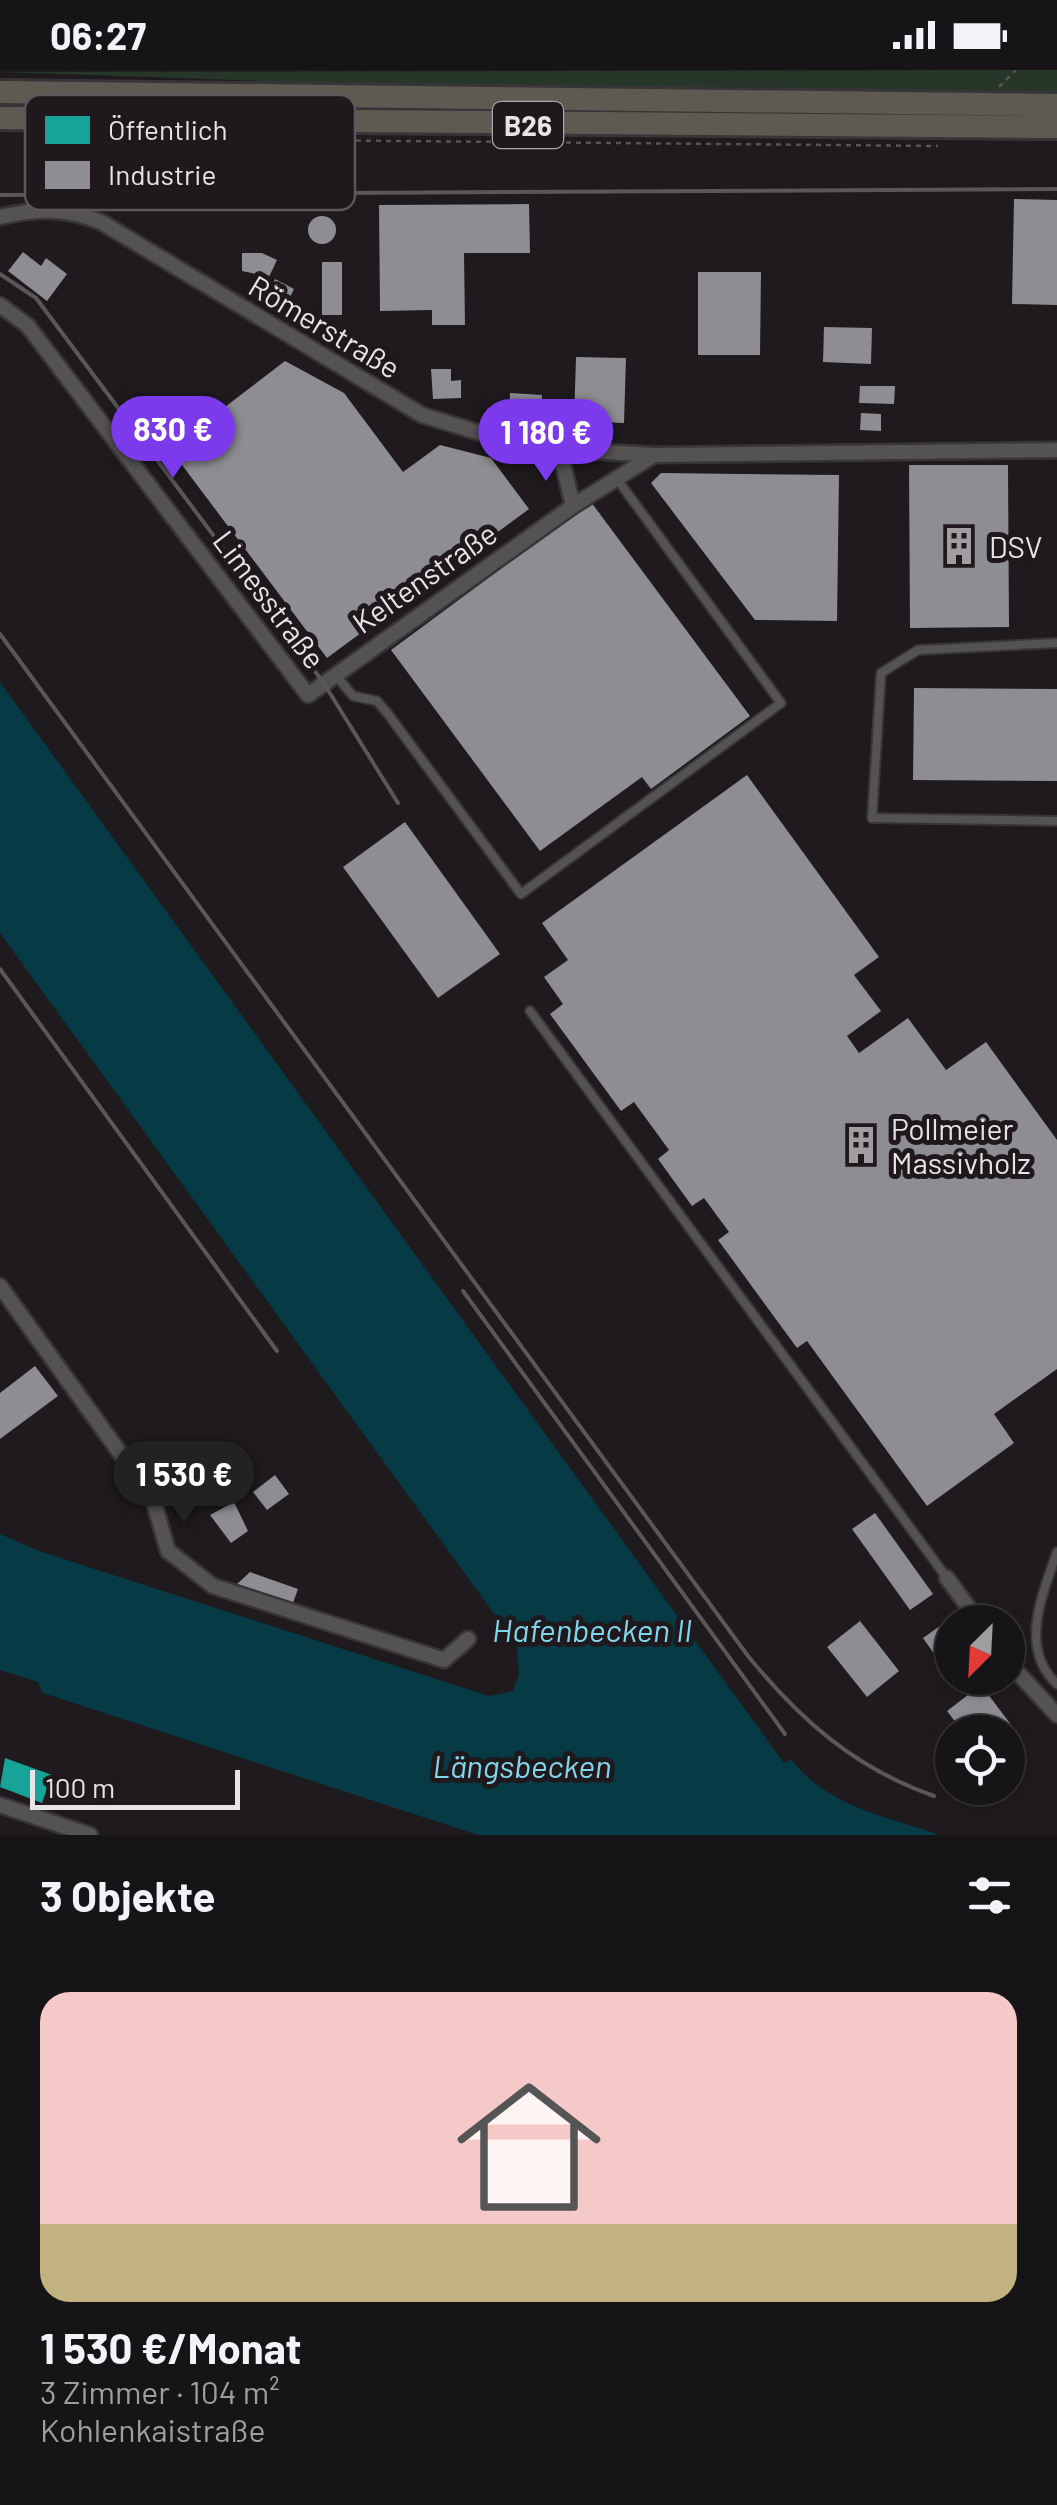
<!DOCTYPE html>
<html lang="de">
<meta charset="utf-8">
<style>
:root{--surface:#161416;--page:#1f1d1f;--text:#f1f3f6;--muted:#9e9ea1;--line:#353335;--accent:#7c3aed}
body{margin:0;font-family:Barlow,sans-serif;background:var(--page);color:var(--text);height:100vh;display:flex;flex-direction:column;font-size:38px;white-space:nowrap}
*{box-sizing:border-box;margin:0}
p{font-size:32px;color:var(--muted)}
.icon{flex:none;width:55px;height:55px;fill:none;stroke:currentColor;stroke-width:2;stroke-linecap:round;stroke-linejoin:round}
.map{position:relative;height:1765px;overflow:hidden}
.panel{display:flex;flex-direction:column;background:var(--surface);flex:1}
.panel>*{flex:none}
.needle{width:65px;rotate:204deg}
.tools{position:absolute;left:935px;top:1535px;display:grid;gap:20px}
.tools a{display:grid;place-items:center;width:90px;height:90px;border-radius:50%;background:var(--surface);box-shadow:0 2px 8px #0004,0 0 0 2px var(--line);font-size:50px}
.scale{position:absolute;left:30px;bottom:25px;width:210px;box-sizing:border-box;padding-left:10px;border:5px solid #e8e3e7;border-top:0;font-size:28px;line-height:35px;white-space:nowrap;color:#e8e3e7;-webkit-text-stroke:8px #1f191e;paint-order:stroke}
.price{position:absolute;translate:-50% -85px;padding:0 22px;border-radius:35px;background:var(--accent);color:#fff;font-size:32px;line-height:65px;filter:drop-shadow(0 2px 5px #0008)}
.price::after{content:'';position:absolute;left:50%;top:60px;width:30px;height:22px;margin-left:-15px;background:inherit;clip-path:polygon(0 0,100% 0,50% 100%)}
.price.current{background:#222;color:#fff}
ul{padding:0;list-style:none}
li{display:grid;align-content:center;gap:20px;height:530px;padding:0 40px}
li span{display:grid;place-items:center;height:310px;border-radius:30px;color:#555}
li>.icon{margin-inline-start:auto}
span .icon{width:180px;height:180px;fill:#fffc;stroke-width:1}
li b{font-size:42px}
h2{display:flex;justify-content:space-between;align-items:center;height:120px;padding:0 40px;font-size:42px}
.status{display:flex;justify-content:space-between;align-items:center;height:70px;padding:0 50px;background:var(--surface);direction:ltr}
.status svg{height:28px;fill:currentColor}
.map>svg:first-child{display:block}
</style>
<div class="status"><b>06:27</b><svg viewBox="0 0 49 12"><path d="M0 12V9h3v3zM5 12V6h3v6zM10 12V3h3v9zM15 12V0h3v12zM26 1h20v11H26zM47 4h2v5h-2z"/></svg></div>
<div class="map">
<svg width="1057" height="1765" viewBox="0 0 1057 1765">
<rect width="100%" height="100%" fill="#1e1a1d"/>
<path fill="#263628" d="M1057,0V28L794,29L0,2Z"/>
<path fill="#063a44" d="M0,612L784,1693L791,1689C827,1737 886,1746 940,1765H478L43,1623L38,1612L0,1600V1464L39,1481L489,1626L513,1621L519,1604L516,1574L0,863Z"/>
<path fill="#17a398" d="M5,1688L52,1705L42,1733L0,1717Z"/>
<path fill="#8d8d92" d="M1014,129L1057,130V235L1012,234Z
M529,134L530,183H464L465,255H432V240L380,241L379,135Z
M308 160a14 14 0 1 1 28 0a14 14 0 1 1-28 0Z
M23,182L41,196L46,188L67,204L47,231L8,201Z
M242,183H262L277,190L269,207L242,201Z
M322,192H342V245H322Z
M698,202H761L760,285H698Z
M275,209L294,219L283,242L263,232Z
M824,257L872,258L871,294L823,292Z
M576,287L626,288L624,353L574,351Z
M285,291L344,323L403,402L440,375L491,388L529,439L327,588L170,379Z
M431,299H451V311L461,310V328L433,329Z
M860,316H895L894,334L859,333Z
M510,323L542,325L541,353L509,351Z
M861,343L881,344V361L860,360Z
M909,395H1008L1009,557L910,558Z
M661,403L839,405L837,551L755,550L651,413Z
M591,432L750,646L651,719L642,707L540,781L391,580Z
M914,618L1057,619V711L913,710Z
M747,705L879,887L854,905L881,941L847,966L859,983L908,948L946,1000L986,972L1057,1070V1299L994,1344L1014,1373L927,1436L807,1271L797,1278L718,1170L729,1162L704,1128L692,1136L658,1089L669,1080L634,1032L621,1041L550,944L563,934L544,907L568,890L542,853Z
M405,752L500,884L438,928L343,797Z
M35,1296L58,1326L0,1369V1323Z
M275,1405L289,1424L267,1440L253,1422Z
M234,1432L248,1461L231,1473L210,1445Z
M875,1443L933,1524L910,1540L852,1459Z
M250,1502L298,1519L293,1533L237,1514Z
M860,1551L899,1601L867,1627L827,1577Z
M947,1551L952,1559V1608H961L954,1612L923,1568Z
M981,1615L1015,1660L1008,1666L963,1662L947,1641Z"/>
<g fill="none" stroke-linecap="round" stroke-linejoin="round">
<g stroke="#383538" stroke-width="12">
<path id="service" d="M1057,573L918,580L881,603L872,748L1057,751
M335,604L353,626L377,631L388,644L521,824L781,633L617,409
M530,941L947,1508
M1057,1482C1043,1524 1018,1578 1057,1614"/>
</g>
<g stroke="#383538" stroke-width="19">
<path id="minor" d="M0,147C37,138 66,138 101,152L422,345L526,377L654,385L1057,380
M0,235L28,256L308,625L573,436L654,385
M560,382L573,436
M0,1216L153,1429L168,1481L213,1516L444,1590L468,1569
M947,1508L979,1552
M1008,1592L1057,1645
M0,1735L90,1765"/>
</g>
<g stroke="#383538" stroke-width="28">
<path id="primary" d="M0,22L1057,35
M0,48L1057,57"/>
</g>
<path stroke="#575456" stroke-width="2.5" stroke-dasharray="5 5" stroke-linecap="butt" d="M999,17L1016,0
M76,68L938,76"/>
<use href="#service" stroke="#555254" stroke-width="8"/>
<use href="#minor" stroke="#555254" stroke-width="14"/>
<use href="#primary" stroke="#5f5a51" stroke-width="22"/>
<path stroke="#5a5759" stroke-width="4" d="M0,125L1057,119
M0,204L36,228L323,612L398,733
M0,564L748,1586C801,1651 855,1698 934,1726
M0,899L277,1281
M463,1221L785,1664"/>
</g>
<defs>
<g id="building-bare" transform="scale(3)"><path d="M-4-6H4V6H1V3H-1V6H-4ZM-2.5-4.3h1.7v1.8h-1.7ZM.8-4.3h1.7v1.8H.8ZM-2.5-1h1.7V.8h-1.7ZM.8-1h1.7V.8H.8Z" fill="#a19da0" stroke="#1f191e" stroke-width="2.5" paint-order="stroke"/></g>
</defs>
<g fill-rule="evenodd">
<use href="#building-bare" x="959" y="476"/>
<use href="#building-bare" x="861" y="1075"/>
</g>
<g text-anchor="middle" dominant-baseline="central" stroke-width="10" stroke-linejoin="round" paint-order="stroke">
<rect fill="#1f191e" stroke="#aca6ab" stroke-width="2.5" x="493" y="32" width="70" height="46" rx="8"/>
<g font-size="28" font-weight="bold" fill="#e8e3e7">
<text x="528" y="55">B26</text>
</g>
<g font-size="30" fill="#e8e3e7" stroke="#1f191e">
<text transform="translate(325 256) rotate(31)">Römerstraße</text>
<text transform="translate(424 507) rotate(-35)">Keltenstraße</text>
<text transform="translate(270 529) rotate(53)">Limesstraße</text>
</g>
<g font-size="30" fill="#e8e3e7" stroke="#1f191e" text-anchor="start">
<text x="989" y="476">DSV</text>
<text x="891" y="1058">Pollmeier<tspan x="891" dy="34">Massivholz</tspan></text>
</g>
<g font-size="32" font-style="italic" fill="#81d6e9" stroke="#1f191e">
<text x="592" y="1559">Hafenbecken II</text>
<text x="522" y="1695">Längsbecken</text>
</g>
</g>
<rect x="25" y="25" width="330" height="115" rx="15" fill="#1f191e" stroke="#5b565a" stroke-width="2.5"/>
<rect x="45" y="46" width="45" height="28" fill="#17a398"/>
<rect x="45" y="91" width="45" height="28" fill="#8d8d92"/>
<g font-size="28" fill="#e8e3e7">
<text x="108" y="70">Öffentlich</text>
<text x="108" y="115">Industrie</text>
</g>
</svg>
<div class="tools">
<a><svg class="needle" viewBox="-14 -14 28 28"><path d="M0-13l5 13h-10z" fill="#e53935"/><path d="M0 13l5-13h-10z" fill="#9e9ea1"/></svg></a>
<a><svg class="icon" aria-label="locate" viewBox="0 0 24 24"><circle cx="12" cy="12" r="6"/><path d="M12 2v4M12 18v4M2 12h4M18 12h4"/></svg></a>
</div>
<div class="scale">100 m</div>
<b class="price" style="left:173px;top:411px">830 €</b>
<b class="price" style="left:546px;top:414px">1 180 €</b>
<b class="price current" style="left:184px;top:1456px">1 530 €</b>
</div>
<section class="panel">
<h2>3 Objekte<svg class="icon" aria-label="filters" viewBox="0 0 24 24"><path d="M4 7h16M4 17h16"/><circle cx="9" cy="7" r="2"/><circle cx="15" cy="17" r="2"/></svg></h2>
<ul>
<li><span style="background:linear-gradient(#f6c9c9 75%,#c2b280 0)"><svg class="icon" aria-label="home" viewBox="0 0 24 24"><path d="M3 11l9-7 9 7M6 9v11h12V9"/></svg></span><div><b>1 530 €/Monat</b><p>3 Zimmer · 104 m²</p><p>Kohlenkaistraße</p></div></li>
</ul>
</section>
